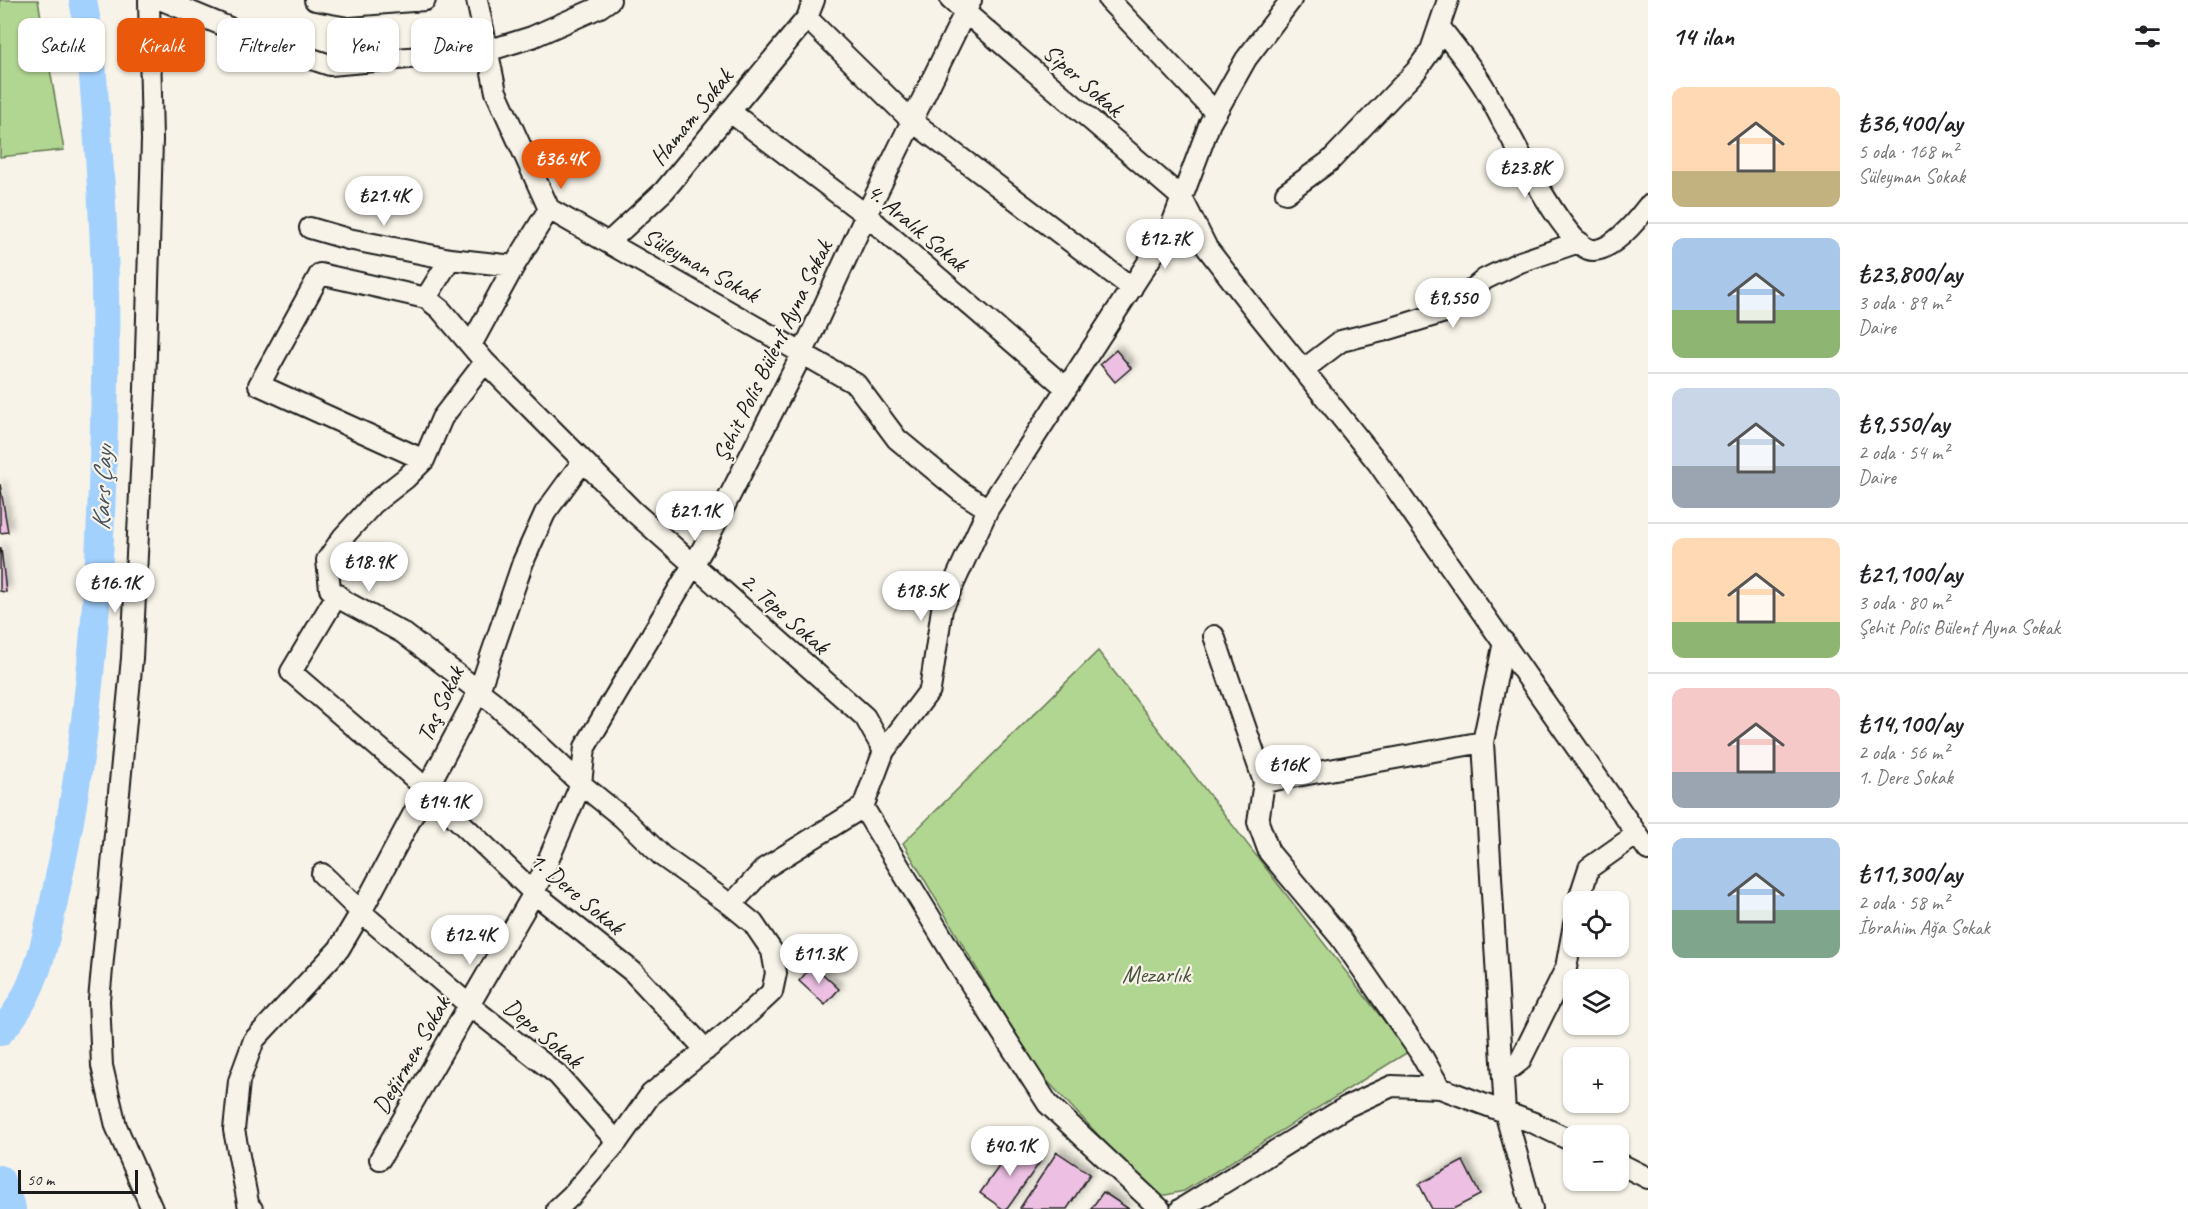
<!DOCTYPE html>
<html lang="tr">
<meta charset="utf-8">
<style>
:root{--surface:#fff;--page:#f2f2f2;--text:#202124;--muted:#757577;--line:#e0e0e0;--accent:#ea580c}
body{margin:0;font-family:Caveat,sans-serif;background:var(--page);color:var(--text);height:100vh;display:flex;flex-direction:column;font-size:22px;white-space:nowrap}
*{box-sizing:border-box;margin:0}
p{font-size:20px;color:var(--muted)}
.icon{flex:none;width:33px;height:33px;fill:none;stroke:currentColor;stroke-width:2;stroke-linecap:round;stroke-linejoin:round}
.map{position:relative;flex:1;overflow:hidden}
.details{display:flex;flex-direction:column;background:var(--surface);width:540px}
.details>*{flex:none}
.hud{position:absolute;left:18px;top:18px;width:570px;height:54px;display:flex;gap:12px}
.fabs{position:absolute;left:1563px;top:891px;display:grid;gap:12px}
.fabs a{display:grid;place-items:center;width:66px;height:66px;border-radius:12px;background:var(--surface);box-shadow:0 2px 4px #0004;font-size:30px}
.scale{position:absolute;left:18px;bottom:15px;width:120px;box-sizing:border-box;padding-left:6px;border:3px solid #1c1c1c;border-top:0;font-size:16px;line-height:21px;white-space:nowrap;color:#1c1c1c;-webkit-text-stroke:4px #f7f3e8;paint-order:stroke}
.price{position:absolute;translate:-50% -51px;padding:0 14px;border-radius:21px;background:#fff;color:#222;font-size:20px;line-height:39px;filter:drop-shadow(0 2px 3px #0008)}
.price::after{content:'';position:absolute;left:50%;top:36px;width:18px;height:14px;margin-left:-9px;background:inherit;clip-path:polygon(0 0,100% 0,50% 100%)}
.price.active{background:var(--accent);color:#fff}
ul{padding:0;list-style:none}
li{display:flex;align-items:center;gap:18px;height:150px;padding:0 24px}
li+li{border-top:2px solid var(--line)}
li span{display:grid;place-items:center;flex:none;width:168px;height:120px;border-radius:12px;color:#555}
li>.icon{margin-inline-start:auto}
span .icon{width:72px;height:72px;fill:#fffc;stroke-width:1}
li b{font-size:26px}
h2{display:flex;justify-content:space-between;align-items:center;height:72px;padding:0 24px;font-size:26px}
.chip{padding:0 21px;border-radius:12px;background:var(--surface);box-shadow:0 2px 4px #0004;font-size:21px;line-height:54px}
.chip.active{background:var(--accent);color:#fff}
main{display:flex;flex:1;min-height:0}
.map>svg:first-child{display:block}
</style>
<main>
<div class="map">
<svg width="1648" height="1209" viewBox="0 0 1648 1209">
<defs>
<filter id="shadow"><feDropShadow dx="4.5" dy="-4.5" stdDeviation="3" flood-color="#0004"/></filter>
</defs>
<rect width="100%" height="100%" fill="#f7f3e8"/>
<filter id="ink" filterUnits="userSpaceOnUse"><feTurbulence type="fractalNoise" baseFrequency=".0167" numOctaves="2"/><feDisplacementMap in="SourceGraphic" scale="12" xChannelSelector="R" yChannelSelector="G"/><feConvolveMatrix kernelMatrix="1 2 1 2 8 2 1 2 1" color-interpolation-filters="sRGB"/></filter>
<g filter="url(#ink)">
<path fill="#b1d691" stroke="#667956" stroke-width="1.5" d="M0,0H38L64,150L0,157Z
M1098,651L1408,1052L1184,1191L1157,1197L1035,1068L903,843Z"/>
<g fill="none" stroke-linecap="round" stroke-linejoin="round">
<path stroke="#a2d1fe" stroke-width="28" d="M0,1032C40,991 47,931 59,877C85,757 96,638 101,516C105,412 108,309 102,205C100,166 97,127 94,89C92,59 89,30 83,0
M0,1179L12,1209"/>
</g>
<path fill="#edc0e3" stroke="#1c1c1c" stroke-width="1.5" filter="url(#shadow)" d="M1116,350L1131,368L1115,382L1100,364Z
M0,484L8,532L0,533Z
M0,548H1L6,592L0,591Z
M813,965L839,989L825,1005L799,981Z
M1015,1144L1040,1162L1007,1209H1003L980,1193Z
M1057,1152L1090,1174L1067,1209H1021L1020,1208Z
M1463,1161L1480,1195L1453,1209H1432L1419,1184Z
M1103,1192L1129,1209H1091Z"/>
<g fill="none" stroke-linecap="round" stroke-linejoin="round">
<g stroke="#1c1c1c" stroke-width="24">
<path id="minor" d="M149,0L152,140L145,389L132,658L99,1000L102,1066L116,1126L152,1209
M162,0L278,48L330,65L487,51L532,37L600,7L610,0
M315,0L349,6L425,0
M951,0L1182,198L1207,248L1254,309L1378,463L1648,850
M1109,0L1216,113
M807,18L912,121L1132,288
M1439,26C1454,46 1472,67 1485,89C1504,121 1558,236 1588,249C1608,257 1638,219 1648,206
M729,111L866,215L1066,388
M1286,193L1330,161L1416,71L1431,50L1448,0
M549,209L856,384L897,439L960,491L988,509
M310,228L348,239L450,259
M609,242L664,191L807,18L814,0
M426,298L450,259L514,266L549,209L496,92L477,0
M471,345L514,266
M485,362L442,418L424,460L406,478L374,503L343,537L327,560L330,589L346,602L403,633L493,702L581,784L623,818L662,856L731,905
M1303,370L1341,341L1386,330L1445,312L1485,279L1520,262L1579,242
M424,460L259,385L320,274L426,298L440,309L485,362L633,511L865,717L884,751L863,807
M337,595L291,672L413,777L534,893L633,972L706,1050
M1214,636L1264,782L1483,742
M1504,642L1483,742L1505,1112L1532,1209
M884,751L930,690L942,609L988,509L1171,227L1210,123L1246,59L1291,0
M1264,782L1258,822L1269,852L1340,937L1419,1051L1440,1088
M863,807L967,978L1048,1104L1160,1209
M322,874L361,912L469,1005L558,1075L617,1142
M1578,902L1589,868L1637,834
M1503,1074L1520,1061L1566,968L1574,924
M380,1159L534,893L581,784L585,747L702,550L803,352L866,215L971,0
M1618,1163L1648,1178
M252,1209L249,1208L234,1130L239,1081L254,1040L339,949L361,912L479,691L523,562L545,513L583,461
M557,1209L572,1195L617,1142L651,1094L734,1027L772,992L776,973L772,951L753,923L731,905L765,868L863,807
M1181,1209L1346,1107L1392,1086L1440,1088L1534,1123L1574,1142"/>
</g>
<use href="#minor" stroke="#f7f3e8" stroke-width="20"/>
</g>
</g>
<g text-anchor="middle" dominant-baseline="central" stroke-width="4.5" stroke-linejoin="round" paint-order="stroke">
<g font-size="24" fill="#1c1c1c" stroke="#f7f3e8">
<text transform="translate(1083 80) rotate(41)">Siper Sokak</text>
<text transform="translate(691 117) rotate(-51)">Hamam Sokak</text>
<text transform="translate(917 227) rotate(40)">4. Aralık Sokak</text>
<text transform="translate(701 265) rotate(29)">Süleyman Sokak</text>
<text transform="translate(772 351) rotate(-64)">Şehit Polis Bülent Ayna Sokak</text>
<text transform="translate(785 613) rotate(42)">2. Tepe Sokak</text>
<text transform="translate(440 704) rotate(-65)">Taş Sokak</text>
<text transform="translate(577 893) rotate(40)">1. Dere Sokak</text>
<text transform="translate(543 1033) rotate(40)">Depo Sokak</text>
<text transform="translate(411 1055) rotate(-60)">Değirmen Sokak</text>
</g>
<g font-size="24" fill="#49543f" stroke="#f7f3e8">
<text x="1156" y="974">Mezarlık</text>
</g>
<g font-size="26" font-style="italic" fill="#445260" stroke="#f7f3e8">
<text transform="translate(102 488) rotate(-88)">Kars Çayı</text>
</g>
</g>
</svg>
<div class="fabs">
<a><svg class="icon" aria-label="locate" viewBox="0 0 24 24"><circle cx="12" cy="12" r="6"/><path d="M12 2v4M12 18v4M2 12h4M18 12h4"/></svg></a>
<a><svg class="icon" aria-label="layers" viewBox="0 0 24 24"><path d="M12 4l9 5-9 5-9-5zM3 14l9 5 9-5"/></svg></a>
<a>+</a>
<a>−</a>
</div>
<div class="scale">50 m</div>
<b class="price active" style="left:561px;top:190px">₺36.4K</b>
<b class="price" style="left:1525px;top:199px">₺23.8K</b>
<b class="price" style="left:384px;top:227px">₺21.4K</b>
<b class="price" style="left:1165px;top:270px">₺12.7K</b>
<b class="price" style="left:1453px;top:329px">₺9,550</b>
<b class="price" style="left:695px;top:542px">₺21.1K</b>
<b class="price" style="left:369px;top:593px">₺18.9K</b>
<b class="price" style="left:115px;top:614px">₺16.1K</b>
<b class="price" style="left:921px;top:622px">₺18.5K</b>
<b class="price" style="left:1288px;top:796px">₺16K</b>
<b class="price" style="left:444px;top:833px">₺14.1K</b>
<b class="price" style="left:470px;top:966px">₺12.4K</b>
<b class="price" style="left:819px;top:985px">₺11.3K</b>
<b class="price" style="left:1010px;top:1177px">₺40.1K</b>
<div class="hud">
<a class="chip">Satılık</a>
<a class="chip active">Kiralık</a>
<a class="chip">Filtreler</a>
<a class="chip">Yeni</a>
<a class="chip">Daire</a>
</div>
</div>
<section class="details">
<h2>14 ilan<svg class="icon" aria-label="filters" viewBox="0 0 24 24"><path d="M4 7h16M4 17h16"/><circle cx="9" cy="7" r="2"/><circle cx="15" cy="17" r="2"/></svg></h2>
<ul>
<li><span style="background:linear-gradient(#ffd9b3 70%,#c2b280 0)"><svg class="icon" aria-label="home" viewBox="0 0 24 24"><path d="M3 11l9-7 9 7M6 9v11h12V9"/></svg></span><div><b>₺36,400/ay</b><p>5 oda · 168 m²</p><p>Süleyman Sokak</p></div></li>
<li><span style="background:linear-gradient(#a9c7e8 60%,#8fb573 0)"><svg class="icon" aria-label="home" viewBox="0 0 24 24"><path d="M3 11l9-7 9 7M6 9v11h12V9"/></svg></span><div><b>₺23,800/ay</b><p>3 oda · 89 m²</p><p>Daire</p></div></li>
<li><span style="background:linear-gradient(#c9d6e8 65%,#9aa5b1 0)"><svg class="icon" aria-label="home" viewBox="0 0 24 24"><path d="M3 11l9-7 9 7M6 9v11h12V9"/></svg></span><div><b>₺9,550/ay</b><p>2 oda · 54 m²</p><p>Daire</p></div></li>
<li><span style="background:linear-gradient(#ffd9b3 70%,#8fb573 0)"><svg class="icon" aria-label="home" viewBox="0 0 24 24"><path d="M3 11l9-7 9 7M6 9v11h12V9"/></svg></span><div><b>₺21,100/ay</b><p>3 oda · 80 m²</p><p>Şehit Polis Bülent Ayna Sokak</p></div></li>
<li><span style="background:linear-gradient(#f6c9c9 70%,#9aa5b1 0)"><svg class="icon" aria-label="home" viewBox="0 0 24 24"><path d="M3 11l9-7 9 7M6 9v11h12V9"/></svg></span><div><b>₺14,100/ay</b><p>2 oda · 56 m²</p><p>1. Dere Sokak</p></div></li>
<li><span style="background:linear-gradient(#a9c7e8 60%,#7fa58c 0)"><svg class="icon" aria-label="home" viewBox="0 0 24 24"><path d="M3 11l9-7 9 7M6 9v11h12V9"/></svg></span><div><b>₺11,300/ay</b><p>2 oda · 58 m²</p><p>İbrahim Ağa Sokak</p></div></li>
</ul>
</section>
</main>
